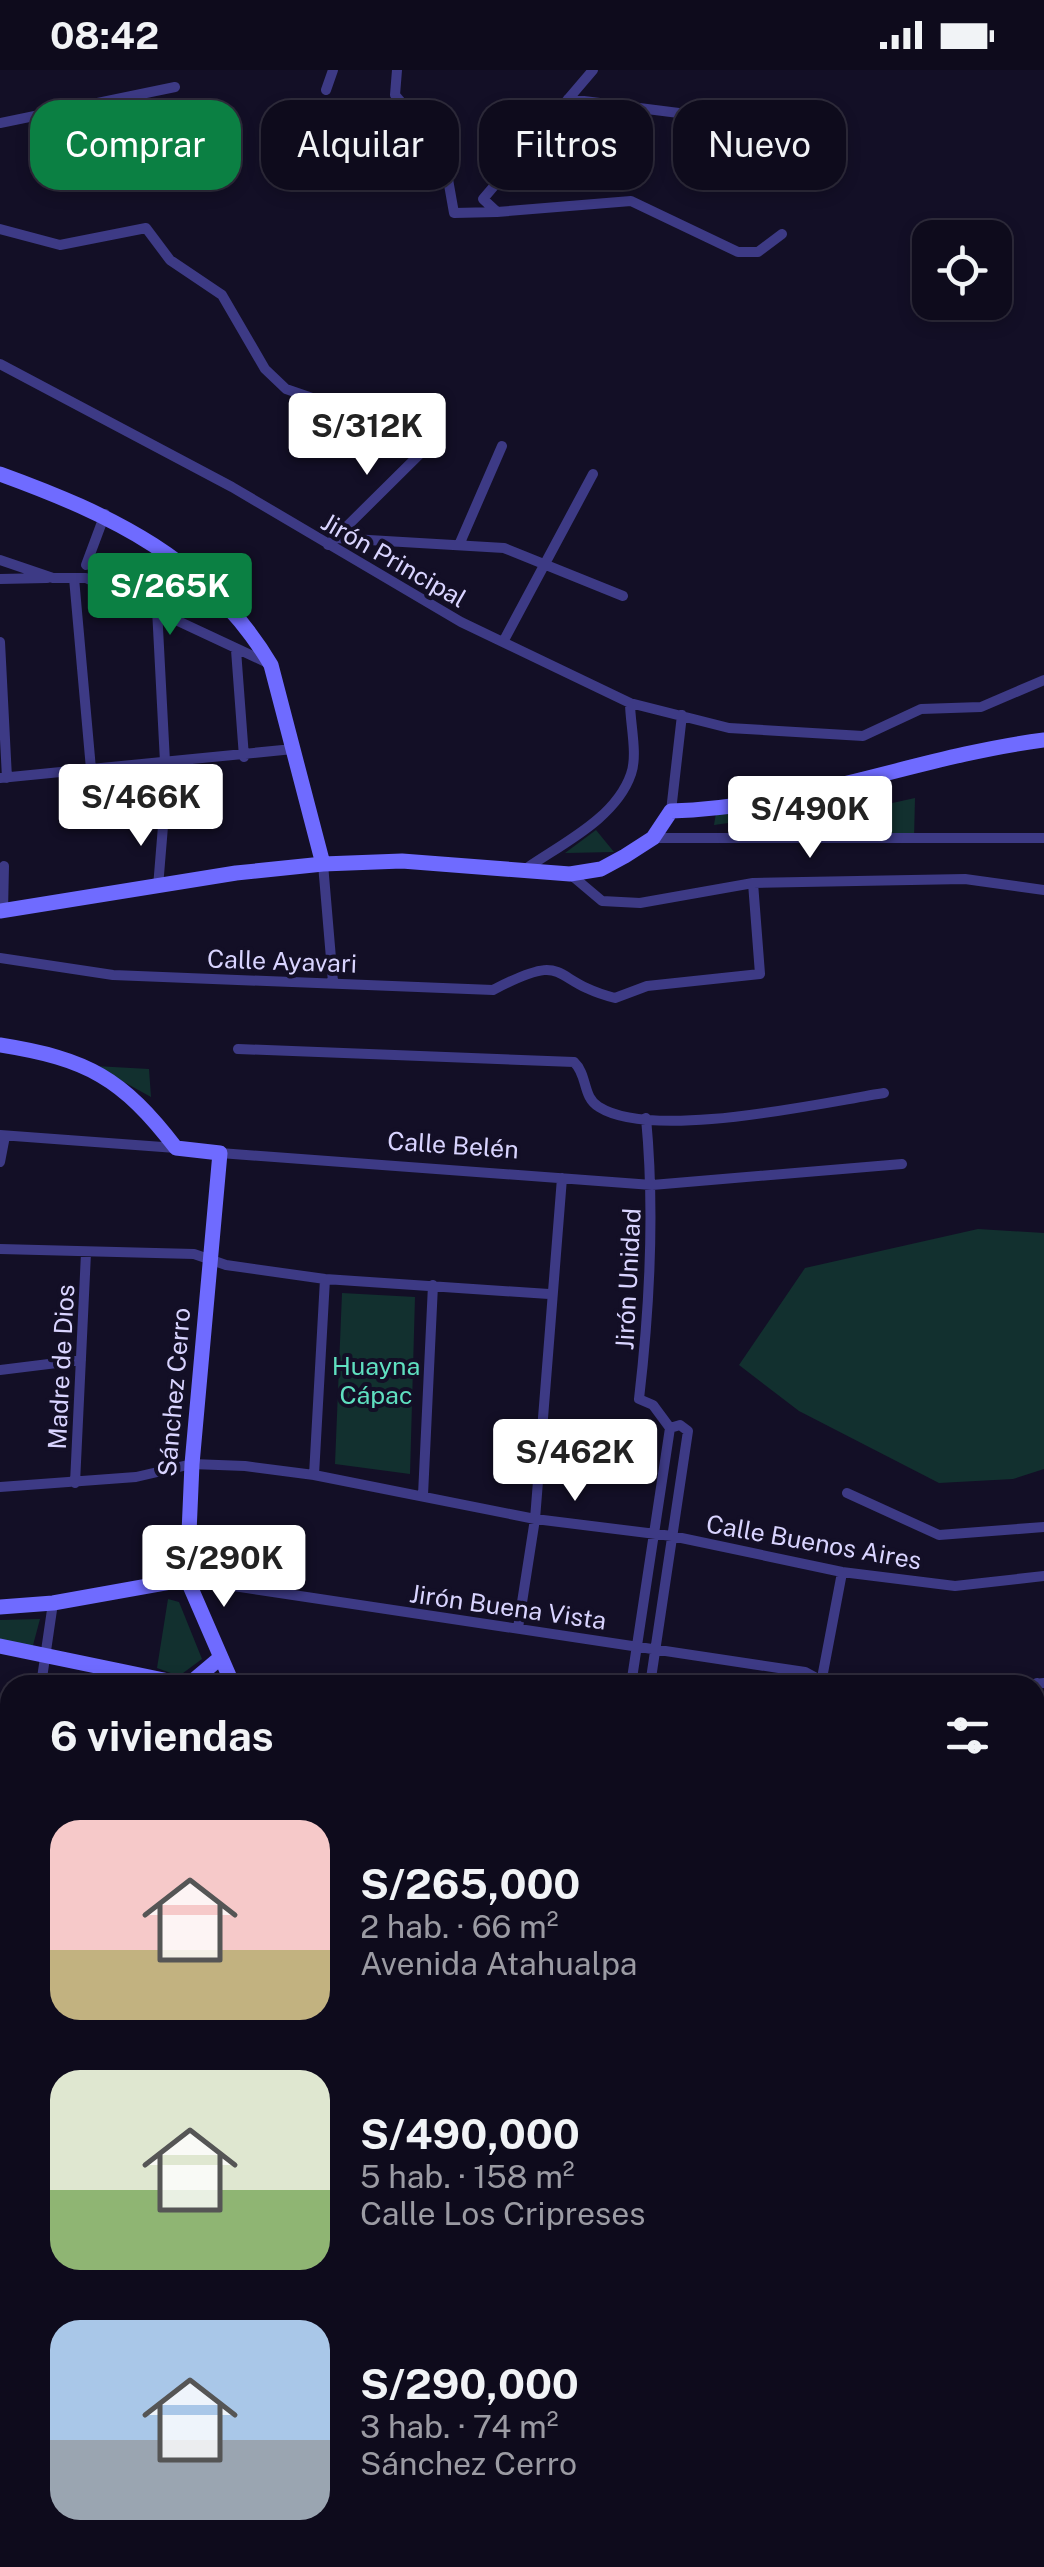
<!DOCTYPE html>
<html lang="es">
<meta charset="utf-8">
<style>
:root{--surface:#0e0b1c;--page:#1c1929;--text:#f1f3f6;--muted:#9b9ba3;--line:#2e2b3b;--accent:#0b8043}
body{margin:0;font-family:"Public Sans",sans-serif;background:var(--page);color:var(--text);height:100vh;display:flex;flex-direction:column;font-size:38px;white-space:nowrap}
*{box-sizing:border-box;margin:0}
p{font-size:32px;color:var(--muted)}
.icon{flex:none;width:55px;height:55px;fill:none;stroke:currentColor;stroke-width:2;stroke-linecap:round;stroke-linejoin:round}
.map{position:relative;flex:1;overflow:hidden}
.side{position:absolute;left:0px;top:1605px;width:1045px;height:892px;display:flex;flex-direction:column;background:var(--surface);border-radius:30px 30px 0 0;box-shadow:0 5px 15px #0003,0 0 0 2px var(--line)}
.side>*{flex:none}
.top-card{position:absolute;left:30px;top:30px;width:985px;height:90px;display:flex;gap:20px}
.controls{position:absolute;left:912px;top:150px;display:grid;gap:20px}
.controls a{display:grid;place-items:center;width:100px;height:100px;border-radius:20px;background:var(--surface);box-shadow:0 5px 15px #0003,0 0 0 2px var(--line);font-size:50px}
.price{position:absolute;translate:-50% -85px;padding:0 22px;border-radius:10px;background:#fff;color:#222;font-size:32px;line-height:65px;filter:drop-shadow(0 2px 5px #0008)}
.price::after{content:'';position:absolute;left:50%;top:60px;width:30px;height:22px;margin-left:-15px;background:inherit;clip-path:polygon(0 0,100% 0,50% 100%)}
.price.active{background:var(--accent);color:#fff}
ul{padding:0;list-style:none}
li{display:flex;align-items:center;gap:30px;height:250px;padding:0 50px}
li span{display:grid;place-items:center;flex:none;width:280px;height:200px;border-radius:30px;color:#555}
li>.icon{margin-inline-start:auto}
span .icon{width:120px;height:120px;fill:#fffc;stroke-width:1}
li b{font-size:42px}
h2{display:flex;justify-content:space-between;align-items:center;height:120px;padding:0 50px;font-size:42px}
.chip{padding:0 35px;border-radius:30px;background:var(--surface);box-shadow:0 5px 15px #0003,0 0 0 2px var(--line);font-size:35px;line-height:90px}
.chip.active{background:var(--accent);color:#fff}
.status{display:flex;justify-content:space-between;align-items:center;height:70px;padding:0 50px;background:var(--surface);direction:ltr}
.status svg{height:28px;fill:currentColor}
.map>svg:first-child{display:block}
</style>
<div class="status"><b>08:42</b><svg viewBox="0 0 49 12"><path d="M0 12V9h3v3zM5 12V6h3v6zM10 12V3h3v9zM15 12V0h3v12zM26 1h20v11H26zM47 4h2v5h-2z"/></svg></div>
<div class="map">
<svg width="1044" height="2497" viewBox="0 0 1044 2497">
<rect width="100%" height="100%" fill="#130f26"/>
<path fill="#12302f" d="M915,728L914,769L757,749L714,755L716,743H847Z
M596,760L614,782L565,783Z
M95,996L149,999L151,1027Z
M978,1159L1044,1163V1399L1013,1409L939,1413L799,1341L739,1295L805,1198Z
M342,1223L415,1227L410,1404L335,1394Z
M168,1529L179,1532L202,1589L179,1606L157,1598Z
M40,1549L32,1579L0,1572V1550Z"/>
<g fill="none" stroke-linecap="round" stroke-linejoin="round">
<path stroke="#3d3a85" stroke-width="10" d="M397,0L395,25L443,81L454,143L497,142
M593,0L483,129L497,142L631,131L738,182H758L782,164
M326,20L333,0
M568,29L750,52L801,41
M0,53L175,17
M0,159L60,175L146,158L170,190L222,225L265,299L286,319L434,370L328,475
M0,294L232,417L461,552L630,633L729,658L863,666L921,639L981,637L1044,610
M335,468L504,478L623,526
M459,475L502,376
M0,490L53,508H86L270,594
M86,495L105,444
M74,508L91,699
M0,509L47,508
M157,539L165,692
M0,572L7,708
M503,572L593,404
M236,580L244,687
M0,708L293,679
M671,741L682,645
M653,768H1044
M323,794L333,912
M527,798C563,773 616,748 631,704C638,685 630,653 630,633
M570,804L602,831L640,833L753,813L965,809L1044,820
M158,817L164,744
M3,841L4,796
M0,888L113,905L493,920C572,879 547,911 615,928L647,916L760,904L753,813
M238,979L574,992C588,1005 582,1027 599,1037C653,1071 820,1033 884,1023
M646,1048C655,1142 650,1235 639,1329L653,1335L670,1358
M0,1065L176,1078
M220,1083L652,1115L902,1094
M0,1092L5,1066
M0,1179L194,1184L226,1195L325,1209L549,1224
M0,1300L81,1290
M314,1405L325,1209
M75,1413L86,1183
M0,1417L136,1407L192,1394L245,1396L314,1405L535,1449L672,1466L842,1502L955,1516L1044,1506
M847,1423L939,1465L1044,1457
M423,1425L433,1215
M187,1509L805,1602L829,1615
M518,1558L535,1449L562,1108
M822,1608L841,1508
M41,1615L53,1533
M631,1615L670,1358L680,1355L688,1361L650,1615
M1024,1615L1044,1613
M1035,1628L1037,1613
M1035,1698L1044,1700
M0,1751L10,1754
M1035,1815L1044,1816
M0,1917L10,1829
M0,2083L10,2085
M0,2315L10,2317
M1035,2473L1044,2471
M442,2488L452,2489
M966,2488L968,2497
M27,2497L29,2488
M168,2497L169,2488
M865,2497L866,2488"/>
<path stroke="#6f6bff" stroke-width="15" d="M0,404C110,444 209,490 271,595L323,794
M0,841L236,803L323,794L402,791L570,804L601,799L625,786L653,768L671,741C800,738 918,686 1044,670
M0,975C88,989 122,1008 176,1078L220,1083L192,1394L187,1509L233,1615
M0,1537L53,1533L187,1509
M0,1576L188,1615
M188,1615L220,1588
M1035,1823L1044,1833
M0,1946L10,1948
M0,1971L10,1973
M1035,2106L1044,2107
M1035,2117L1044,2119
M1035,2316L1044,2313
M1035,2332L1044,2328
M1035,2399L1044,2441
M0,2432L10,2434
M99,2488L115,2497
M702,2488L705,2497
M1032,2488L1034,2497
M589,2497L616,2488
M629,2497L656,2488"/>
</g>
<g text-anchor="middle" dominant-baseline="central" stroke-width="8" stroke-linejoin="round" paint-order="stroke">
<g font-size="25" fill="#d9d4ff" stroke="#130f26">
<text transform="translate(394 490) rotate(30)">Jirón Principal</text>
<text transform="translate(282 891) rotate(2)">Calle Ayavari</text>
<text transform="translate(453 1075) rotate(4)">Calle Belén</text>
<text transform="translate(628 1209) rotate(-87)">Jirón Unidad</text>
<text transform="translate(61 1297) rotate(-87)">Madre de Dios</text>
<text transform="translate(174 1322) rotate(-85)">Sánchez Cerro</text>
<text transform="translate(814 1472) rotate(10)">Calle Buenos Aires</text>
<text transform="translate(508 1537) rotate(8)">Jirón Buena Vista</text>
</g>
<g font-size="25" fill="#5fe0c0" stroke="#130f26">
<text x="376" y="1296">Huayna<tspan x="376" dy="29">Cápac</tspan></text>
</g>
</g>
</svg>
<div class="controls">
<a><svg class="icon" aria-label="locate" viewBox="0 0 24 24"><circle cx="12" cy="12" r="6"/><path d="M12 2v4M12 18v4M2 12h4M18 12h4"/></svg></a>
</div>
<b class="price" style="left:367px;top:408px">S/312K</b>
<b class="price active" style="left:170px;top:568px">S/265K</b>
<b class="price" style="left:141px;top:779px">S/466K</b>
<b class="price" style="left:810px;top:791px">S/490K</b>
<b class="price" style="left:575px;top:1434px">S/462K</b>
<b class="price" style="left:224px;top:1540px">S/290K</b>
<div class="top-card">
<a class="chip active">Comprar</a>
<a class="chip">Alquilar</a>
<a class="chip">Filtros</a>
<a class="chip">Nuevo</a>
</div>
<section class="side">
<h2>6 viviendas<svg class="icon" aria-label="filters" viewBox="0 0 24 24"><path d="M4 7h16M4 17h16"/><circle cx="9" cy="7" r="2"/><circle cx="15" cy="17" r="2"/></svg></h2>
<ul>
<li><span style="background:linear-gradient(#f6c9c9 65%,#c2b280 0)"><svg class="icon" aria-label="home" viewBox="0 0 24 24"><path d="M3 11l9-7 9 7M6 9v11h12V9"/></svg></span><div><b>S/265,000</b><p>2 hab. · 66 m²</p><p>Avenida Atahualpa</p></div></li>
<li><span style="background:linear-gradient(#dfe7d0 60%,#8fb573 0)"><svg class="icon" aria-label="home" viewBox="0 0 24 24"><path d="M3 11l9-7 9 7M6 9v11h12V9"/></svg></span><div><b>S/490,000</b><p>5 hab. · 158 m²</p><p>Calle Los Cripreses</p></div></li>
<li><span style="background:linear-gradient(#a9c7e8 60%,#9aa5b1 0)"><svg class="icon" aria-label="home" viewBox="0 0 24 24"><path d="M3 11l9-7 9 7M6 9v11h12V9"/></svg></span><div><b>S/290,000</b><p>3 hab. · 74 m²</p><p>Sánchez Cerro</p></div></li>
</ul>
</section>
</div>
